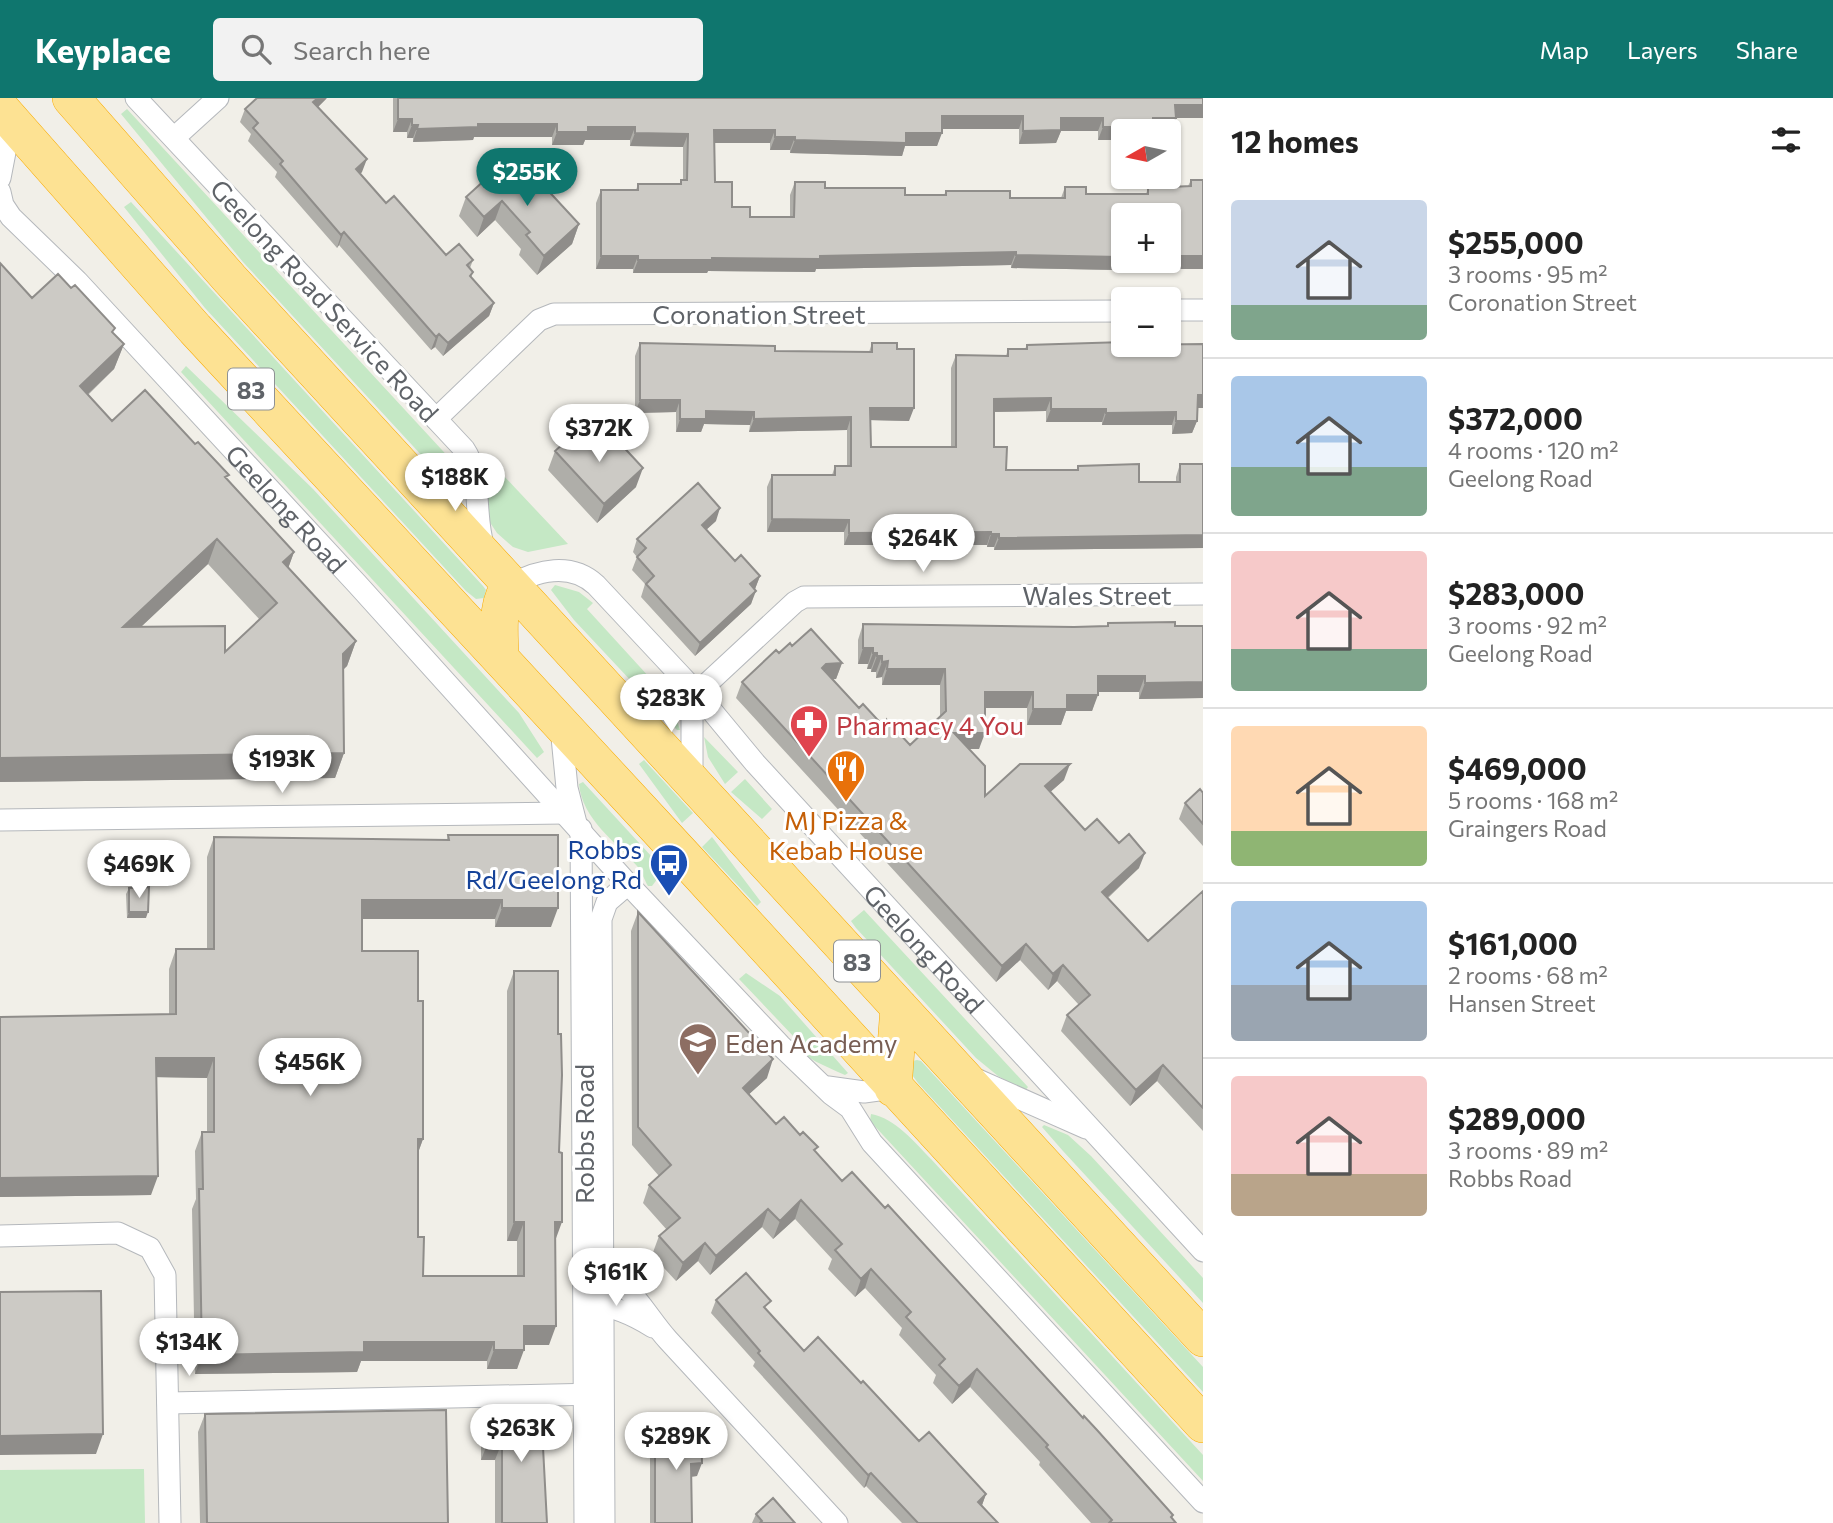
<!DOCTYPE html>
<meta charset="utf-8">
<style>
:root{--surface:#fff;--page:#f2f2f2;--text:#222;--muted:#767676;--line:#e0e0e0;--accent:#0f766e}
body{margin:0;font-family:Commissioner,sans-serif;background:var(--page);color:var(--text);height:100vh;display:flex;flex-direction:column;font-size:26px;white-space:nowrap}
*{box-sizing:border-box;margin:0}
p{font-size:23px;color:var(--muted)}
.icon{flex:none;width:38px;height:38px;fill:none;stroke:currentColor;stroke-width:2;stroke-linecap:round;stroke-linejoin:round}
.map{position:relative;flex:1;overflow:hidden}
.drawer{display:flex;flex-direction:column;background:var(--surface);width:630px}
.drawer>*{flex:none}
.needle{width:46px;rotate:261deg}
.fabs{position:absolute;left:1111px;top:21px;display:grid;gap:14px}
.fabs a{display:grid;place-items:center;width:70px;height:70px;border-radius:7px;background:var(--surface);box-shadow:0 2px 5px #0004;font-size:35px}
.price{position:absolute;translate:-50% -60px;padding:0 16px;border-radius:24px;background:#fff;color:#222;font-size:23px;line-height:46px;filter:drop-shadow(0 2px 4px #0008)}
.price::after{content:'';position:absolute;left:50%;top:42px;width:21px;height:16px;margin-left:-10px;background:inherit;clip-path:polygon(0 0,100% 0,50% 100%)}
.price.current{background:var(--accent);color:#fff}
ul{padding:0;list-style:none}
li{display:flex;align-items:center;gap:21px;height:175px;padding:0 28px}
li+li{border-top:2px solid var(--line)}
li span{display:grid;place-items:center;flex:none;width:196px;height:140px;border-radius:7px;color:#555}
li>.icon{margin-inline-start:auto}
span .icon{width:84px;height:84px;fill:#fffc;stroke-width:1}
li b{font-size:30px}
h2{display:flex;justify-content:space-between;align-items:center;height:84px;padding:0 28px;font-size:30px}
header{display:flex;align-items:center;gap:42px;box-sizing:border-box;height:98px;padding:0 35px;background:var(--accent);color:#fff}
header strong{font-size:33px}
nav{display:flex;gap:38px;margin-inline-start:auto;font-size:24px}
.search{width:490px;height:63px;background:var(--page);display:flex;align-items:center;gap:18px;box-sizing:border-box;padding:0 24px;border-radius:7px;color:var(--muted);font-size:26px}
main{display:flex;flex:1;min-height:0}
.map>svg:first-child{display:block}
</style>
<header>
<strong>Keyplace</strong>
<div class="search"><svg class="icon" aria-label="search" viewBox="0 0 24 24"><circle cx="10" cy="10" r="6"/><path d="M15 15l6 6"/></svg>Search here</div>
<nav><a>Map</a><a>Layers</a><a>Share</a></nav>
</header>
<main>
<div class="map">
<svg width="1203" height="1425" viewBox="0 0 1203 1425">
<rect width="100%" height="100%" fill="#f1efe8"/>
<path fill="#c5e8c5" d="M127,11L454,365L460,376L467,399L461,400L243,164L121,16Z
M131,104L483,488L486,492L484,500L476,501L466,493L205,210L124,109Z
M186,268L313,391L519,615L544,654L537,660L181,274Z
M502,376L568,446L528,454L513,449L497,435L489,423L486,393Z
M555,487L579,494L593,505L587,511L671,603L680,632H677L574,522L551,492Z
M704,639L738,674L725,686L708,659Z
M644,662L693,715L682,725L639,666Z
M745,681L772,711L762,721L731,694Z
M583,684L664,772L652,788H648C644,781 642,774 637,768C616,744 582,721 579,686Z
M712,739L761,804L757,808L702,749Z
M864,812L1028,989L1025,993L998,978L976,960L856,830L851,823Z
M746,875L780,898L848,975L845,977C825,968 804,960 789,944L794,939L739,881Z
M917,962L921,963L1203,1269V1294L918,985L910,974L913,963Z
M871,1016C895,1020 915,1045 931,1061L1203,1357V1383L870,1023Z
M1044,1027L1068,1037L1091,1058L1203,1180V1205L1063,1053L1042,1029Z
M144,1371L145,1425H0V1372Z"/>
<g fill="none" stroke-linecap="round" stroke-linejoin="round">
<g stroke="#b5b8bc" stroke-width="23">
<g id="street">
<path d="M136,0L464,351C483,379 473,417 484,450"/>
<path d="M174,40L218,0"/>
<path d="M0,80L11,23"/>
<path id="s1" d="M0,94L3,107L11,119L77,183L358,487L628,786L780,947L831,996L850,1010L872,1045L1203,1404"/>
<path d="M1169,212H1203"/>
<path d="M436,321L539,222L554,216L1124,213"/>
<path id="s2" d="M511,487C538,472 571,464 596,487L697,595L755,665L1203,1153"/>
<path d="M561,629L567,690L576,725"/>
<path d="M692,683V620L697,595L795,504L804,499L1203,496"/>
<path d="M0,722L565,715"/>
<path d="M581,731L585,1425"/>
<path d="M978,982L1086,1030"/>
<path d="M828,989L864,994L893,990"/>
<path d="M0,1138L118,1135L150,1150L165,1177L170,1425"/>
<path d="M596,1171C630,1182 646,1218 668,1242C725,1303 781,1364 837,1425"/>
<path d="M592,1206C615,1208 634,1217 653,1229"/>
<path d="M168,1305L598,1296"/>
<path d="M604,1425L601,821L607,804L628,786"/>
</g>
</g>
<g stroke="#f9ab00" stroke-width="38">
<path id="highway" d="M71,0L230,181L1203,1240
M0,10L195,231L684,759L1203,1326
M500,560C500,536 495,506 511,487
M893,990L899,909"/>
</g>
<use href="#street" stroke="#fff" stroke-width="21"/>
<use href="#highway" stroke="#fde293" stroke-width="37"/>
</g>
<path fill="#afaea9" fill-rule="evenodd" d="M393,0H1203L1176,20L1171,33H1124L1098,42V33H1061L1056,45L1019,46V31H942L937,48H905L902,58L790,55V52H770V45H714L715,84L732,109L750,119H790V97L795,84L825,90L905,97H944L946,93L1010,100H1061L1065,89L1086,96H1146L1148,90L1188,88L1191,82L1203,171H1174V166L1117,170L1116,172L1011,170V167L816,171L815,174L708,173L707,175H633V171H596V105L601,92H636L638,86H680L681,82H683V49L630,48V42H585L583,47H552V39H474L473,42L413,44V40H407V34H393Z
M326,1L318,9L362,74L360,76L386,105L446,157L473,162L470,170L473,174L471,180L494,205L489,218L443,258L435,249L431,252L339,147L337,150L275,79L277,74L248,43L251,36L240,24L245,11Z
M512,87L579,126L572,146L537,177L519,157L521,151L495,122L477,139L459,118L466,99Z
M0,165L32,200L113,235L124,246L114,271L88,297L112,323L227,381L294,454L288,470L356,543L347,568L343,572L344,655L335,680L0,684ZM208,466L260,522L225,554L141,529Z
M640,245L775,253L869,254L872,245L897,251L909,323L871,322V349H951V270L956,257L1006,258L1008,251H1025L1027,247L1203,246V310H1197V323L1192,335L1172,336V327H1102V324H1046V313L994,314V349L1006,372H1077L1078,368L1139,384H1176V379L1180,366H1203V450L994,452V449H987V447H844V434H767V389L772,377H832L835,368H847V332L749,334L750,327L704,326L701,334H676V314L635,315V258Z
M604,352L636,389L597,425L548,372L555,353Z
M716,423L706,432L735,463L760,478L755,491L751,506L695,558L641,499L645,486L632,472L637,459L633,454L637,441Z
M1108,525L1175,528H1203V600L1139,601V594H1098L1092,613H1066L1061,627H1027V610H985L979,651H969L985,698L1064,682L1050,694L1085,732L1139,770L1108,800L1148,843L1203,793V1033L1157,983L1130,1008L1061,933L1067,917L1079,907L1057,883L1048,892L1020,862L996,884L736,600L742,584L779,555L792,548L842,565L836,581H833L859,610L884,629L887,622L910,647L940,618V587H882V579L876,580V574H871V571H867L868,566H858V542L863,526L1074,529L1107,528Z
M1203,695V748L1179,721L1185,705Z
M448,737L551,829H495V821H362V853L418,903L423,1041L418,1055V1139L423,1178H517V1143H507V893L514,873L555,1142L549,1247H524L517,1271H487V1263H361L357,1274L195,1276L192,1111L196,1101L195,1053L202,1034H207V980L156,979L151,1097L0,1099V919L169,916V871L176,851H207V759L214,739L447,742Z
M129,790L146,820H127L126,796Z
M638,814L767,980L749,996L776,1026L816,1054L842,1083L1173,1417L1172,1421L1176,1425H1091L1039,1367L1040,1364L970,1289L952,1306L933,1285L936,1277L899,1237L902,1230L865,1190L855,1199L828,1171L832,1161L795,1121L773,1141L762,1129L710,1177L698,1163L676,1183L652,1157L659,1138L667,1132L643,1105L649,1087L659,1078L632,1047L631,833Z
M716,1202L768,1213L804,1253L861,1285L919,1343L986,1396L982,1407L998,1425H902L866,1388L864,1390L753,1268L755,1264L711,1215Z
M488,1312L547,1425H495V1362H481V1330Z
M205,1316L448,1425H200L198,1334Z
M655,1329L697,1378L691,1379L692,1425H650V1342Z
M756,1416L795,1425H752Z"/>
<path fill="#8f8d8a" d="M318,0H327L309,18L313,4Z
M1175,7H1203V20H1176L1171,33H1124V42H1098L1103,29L1136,25L1153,20Z
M942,18H1023L1019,31H937Z
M1061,20H1103L1098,33H1061L1056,45L1019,46L1023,33Z
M398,21H412L407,34H393Z
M478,26H557L552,39H474L473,42L413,44L417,31Z
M412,27H418L413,40H407Z
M588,29H635L630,42H585L583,47H552L557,34Z
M714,32H775L770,45H709Z
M635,35L688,36L683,49L630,48Z
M906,35H942L937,48H905L902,58L790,55L795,42Z
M775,39H795L790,52H770Z
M367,61L362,74L351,84L356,71Z
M502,103L495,122L477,139L484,119Z
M579,126L572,146L537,177L544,158Z
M344,134L339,147L337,150L341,137Z
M1179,153L1174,166L1117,170L1116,172L1011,170L1016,157H1124V163H1169V154Z
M1016,154L1011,167L816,171L815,174L708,173L707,175H633L638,162L712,160Z
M601,158H638L633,171H596Z
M1179,158H1203V171H1174Z
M494,205L489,218L443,258L448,245Z
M439,236L435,249L431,252L436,239Z
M124,246L114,271L70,313L80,288Z
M1198,297H1203V310H1193Z
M1051,300L1046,313L989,314L994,301Z
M640,302H680L676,314L635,315Z
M870,310H914L909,323L866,322Z
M1051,311H1106L1102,324H1046Z
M706,313L754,314L750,327L704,326L701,334H676L680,321Z
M1176,314L1172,327H1102L1106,315Z
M851,319L847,332L749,334L754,321Z
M1176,323H1197L1192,335L1172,336Z
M643,370L636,389L597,425L604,406Z
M720,410L716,423L697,440L702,427Z
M772,421L849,422L844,434H767Z
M991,434L987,447H844L849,435Z
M991,436H999L994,449H987Z
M1203,437V450L994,452L999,440Z
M217,441L208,466L114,554L123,529Z
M294,454L285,479L283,464Z
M760,478L755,491L745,499L750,486Z
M756,493L751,506L695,558L700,545Z
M356,543L347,568L333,581L343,556Z
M863,550H873L868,566H858Z
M873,555H877L871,571H867Z
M877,558H882L876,574H871Z
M888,563L882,579L876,580L882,564Z
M842,565L836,581L820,582L822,570L826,566Z
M887,571H945L940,587H882Z
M1098,578H1145L1139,594H1092Z
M1203,584V600L1139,601L1145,585Z
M985,594H1033L1027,610H979Z
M1067,597H1098L1092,613H1066L1061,627H1027L1033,611Z
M954,635H985L979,651H948Z
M344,655L335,680L0,684V660Z
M1070,666L1064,682L1039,704L1045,688Z
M1145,755L1139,770L1096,810L1102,794Z
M362,802H502L495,821H355Z
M502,810H558L551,829H495Z
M129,814H148L146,820H127Z
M1026,846L1020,862L996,884L1002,868Z
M1063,867L1057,883L1048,892L1053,876Z
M156,960H214L207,980L149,979Z
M773,961L767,980L736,1008L743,990Z
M1163,967L1157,983L1130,1008L1136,992Z
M418,1041H423L416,1060Z
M158,1078L151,1097L0,1099V1080Z
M801,1102L795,1121L773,1141L780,1123Z
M768,1111L762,1129L710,1177L716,1158Z
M514,1124H524L517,1143H507Z
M555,1124H562L555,1143Z
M705,1145L698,1163L676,1183L683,1165Z
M871,1171L865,1190L855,1199L861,1181Z
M524,1228H556L549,1247H517Z
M364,1244H494L487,1263H361L357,1274L195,1276L202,1257Z
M494,1252H524L517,1271H487Z
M977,1271L970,1289L952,1306L959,1288Z
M103,1336L96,1356L0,1357V1338Z
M488,1344H502L495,1362H481Z
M702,1365L697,1378L686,1379L691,1366Z
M871,1375L866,1388L864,1390L868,1377Z
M986,1396L981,1410L978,1404Z"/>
<path fill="#cccac5" stroke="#8f8d8a" stroke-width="2" fill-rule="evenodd" d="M257,0H318L313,4L367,61L356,71L386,105L394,98L446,157L459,146L473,162L467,167L473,174L470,178L494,205L448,245L439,236L436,239L344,134L341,137L280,66L283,63L253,30L258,25L245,11Z
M398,0H1203V7H1175L1176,20H1153V24L1136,25V29H1103V20H1061V32L1023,33V18H942V35H906V45L795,42V39H775V32H714L715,84H732V109H750V119H794L795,84H825V90H905V97H946V93H1010V100H1065V89H1086V96H1148V90L1191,88V82H1203V158H1179V153L1169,154V117H1124V157H1121V159L1016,157V154L820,158V161L712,160V162H638V158H601V92H638V86H681V82H687L688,36L635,35V29H588V34H557V26H478V29L417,31L418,27H412V21H398Z
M497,71L512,87L529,72L579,126L544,158L526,137L530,134L502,103L484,119L466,99Z
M0,165L32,200L58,176L71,190L75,187L115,230L112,234L124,246L80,288L112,323L145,292L195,346L198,344L229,377L225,379L294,454L283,464L356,543L343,556L344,655L0,660ZM217,441L277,505L225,554V528L123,529Z
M1124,244V247L1203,246V297H1198L1197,323H1176V314L1106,315V311H1051V300L994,301V349H1007L1006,372H1078V368L1139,366V384H1180V366H1203V437L999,440V436H991V434L849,435V422L772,421V377H835V368H851V319L754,321V314L706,313V321H680V302H640V245L775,248V253L872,254V245H897V251H914V310H870L871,349H956V257L1008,258V251H1027V247Z
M583,328L604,352L616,341L643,370L604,406L555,353Z
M698,385L720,410L702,427L735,463L741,457L760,478L750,486L756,493L700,545L646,486L654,478L637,459L646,450L637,441Z
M1175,524V528H1203V584L1145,585V578H1098V597H1067V611H1033V594H985V635H954L985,668V698L1020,666H1070L1045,688L1085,732L1097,721L1119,745L1129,736L1145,755L1102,794L1148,843L1203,793V1010L1163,967L1136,992L1067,917L1090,897L1063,867L1053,876L1026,846L1002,868L742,584L776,552L779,555L790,545L792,548L811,531L842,565L826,566L822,570L859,610L863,606L887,632V622L910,647L946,613L945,571H887L888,563L882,564V558H877V555H873V550H863V526L1074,529L1108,528V525Z
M1200,691L1203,695V726L1185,705Z
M448,737H558V810H502V802H362V853H418V903H423V1041H418V1139H424L423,1178H524V1124H514V873H558V936H561L562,977L559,1054L562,1055V1124H555L556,1228H524V1252H494V1244H364V1254L202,1257L199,1091H203L202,1034H214V960H156L158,1078L0,1080V919L176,916V851H214V739L449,742Z
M149,789L148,814H129V790Z
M638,814L773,961L743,990L776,1026L784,1019L800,1037L803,1034L818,1049L814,1052L842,1083L852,1074L885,1110L888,1107L1083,1320L1084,1318L1097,1332L1173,1417L1171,1419L1176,1425H1109L1112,1422L1046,1349L1048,1347L977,1271L959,1288L939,1267L945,1261L906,1219L911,1214L871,1171L861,1181L835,1152L842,1146L801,1102L780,1123L768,1111L716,1158L705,1145L683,1165L659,1138L680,1120L649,1087L671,1067L638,1029Z
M746,1175L771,1203L764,1209L804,1253L818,1239L861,1285L863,1283L919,1343L929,1334L986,1396L978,1404L998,1425H918L871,1375L868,1377L758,1255L760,1253L716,1202Z
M101,1193L103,1336L0,1338V1194Z
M541,1311L547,1425H502V1344H488V1312Z
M446,1312L448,1425H207L205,1316Z
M701,1328L702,1365L691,1366L692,1425H655V1329Z
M773,1400L795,1425H760L762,1423L756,1416Z"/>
<defs>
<g id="pharmacy-pin" transform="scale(2.0125)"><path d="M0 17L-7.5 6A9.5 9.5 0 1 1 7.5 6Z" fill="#e0444e" stroke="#fff"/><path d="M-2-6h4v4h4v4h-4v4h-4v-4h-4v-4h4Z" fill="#fff"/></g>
<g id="restaurant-pin" transform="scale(2.0125)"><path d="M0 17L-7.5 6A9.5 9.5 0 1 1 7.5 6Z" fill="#e8710a" stroke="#fff"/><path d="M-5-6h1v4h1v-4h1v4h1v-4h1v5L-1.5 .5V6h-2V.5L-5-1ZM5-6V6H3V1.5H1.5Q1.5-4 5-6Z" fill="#fff"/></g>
<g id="bus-pin" transform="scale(2.0125)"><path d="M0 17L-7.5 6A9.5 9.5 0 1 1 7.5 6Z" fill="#1a4fb4" stroke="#fff"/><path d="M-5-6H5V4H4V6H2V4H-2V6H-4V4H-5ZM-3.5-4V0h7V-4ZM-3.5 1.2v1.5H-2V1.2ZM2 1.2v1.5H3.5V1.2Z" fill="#fff"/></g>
<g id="school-pin" transform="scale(2.0125)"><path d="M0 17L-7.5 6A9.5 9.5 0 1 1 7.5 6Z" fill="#8d6e63" stroke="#fff"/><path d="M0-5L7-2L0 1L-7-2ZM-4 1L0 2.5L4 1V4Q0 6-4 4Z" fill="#fff"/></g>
</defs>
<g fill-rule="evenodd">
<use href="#pharmacy-pin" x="809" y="626"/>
<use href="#restaurant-pin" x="846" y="671"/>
<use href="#bus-pin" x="669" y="765"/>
<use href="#school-pin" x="698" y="944"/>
</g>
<g text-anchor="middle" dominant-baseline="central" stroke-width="6" stroke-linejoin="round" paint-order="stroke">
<g fill="#fff" stroke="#8f9295" stroke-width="2">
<rect x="228" y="270.5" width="46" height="41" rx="5"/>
<rect x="834" y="842.5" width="46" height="41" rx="5"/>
</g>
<g font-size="24" font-weight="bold" fill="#5f6368">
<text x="251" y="291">83</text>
<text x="857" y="863">83</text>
</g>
<g font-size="26" fill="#5f6368" stroke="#fff">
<text transform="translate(325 202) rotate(47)">Geelong Road Service Road</text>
<text x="759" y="215">Coronation Street</text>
<text stroke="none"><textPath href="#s1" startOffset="429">Geelong Road</textPath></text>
<text x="1097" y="496">Wales Street</text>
<text stroke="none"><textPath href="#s2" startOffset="581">Geelong Road</textPath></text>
<text transform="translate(583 1036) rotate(-90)">Robbs Road</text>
</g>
<g font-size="26" fill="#be3a42" stroke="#fff" text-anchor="start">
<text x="836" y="626">Pharmacy 4 You</text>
</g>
<g font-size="26" fill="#c56008" stroke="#fff">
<text x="846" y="721">MJ Pizza &amp;<tspan x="846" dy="30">Kebab House</tspan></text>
</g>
<g font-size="26" fill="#164399" stroke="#fff" text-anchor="end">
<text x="642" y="750">Robbs<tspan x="642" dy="30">Rd/Geelong Rd</tspan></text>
</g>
<g font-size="26" fill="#785e54" stroke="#fff" text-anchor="start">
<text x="725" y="944">Eden Academy</text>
</g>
</g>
</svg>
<div class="fabs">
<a><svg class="needle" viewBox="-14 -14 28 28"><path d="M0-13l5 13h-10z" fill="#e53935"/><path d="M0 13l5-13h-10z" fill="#767676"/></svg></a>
<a>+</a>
<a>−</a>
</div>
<b class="price current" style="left:527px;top:110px">$255K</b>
<b class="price" style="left:599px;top:366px">$372K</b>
<b class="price" style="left:455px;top:415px">$188K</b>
<b class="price" style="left:923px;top:476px">$264K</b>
<b class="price" style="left:671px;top:636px">$283K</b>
<b class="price" style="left:282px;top:697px">$193K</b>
<b class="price" style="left:139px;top:802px">$469K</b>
<b class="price" style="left:310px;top:1000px">$456K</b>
<b class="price" style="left:616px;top:1210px">$161K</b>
<b class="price" style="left:189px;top:1280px">$134K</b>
<b class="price" style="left:521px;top:1366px">$263K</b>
<b class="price" style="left:676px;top:1374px">$289K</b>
</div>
<section class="drawer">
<h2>12 homes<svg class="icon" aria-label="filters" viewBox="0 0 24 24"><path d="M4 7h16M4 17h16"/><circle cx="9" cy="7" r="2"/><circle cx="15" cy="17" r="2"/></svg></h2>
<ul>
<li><span style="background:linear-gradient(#c9d6e8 75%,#7fa58c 0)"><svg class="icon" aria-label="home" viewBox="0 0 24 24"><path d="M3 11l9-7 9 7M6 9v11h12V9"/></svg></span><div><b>$255,000</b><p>3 rooms · 95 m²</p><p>Coronation Street</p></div></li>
<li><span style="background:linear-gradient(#a9c7e8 65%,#7fa58c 0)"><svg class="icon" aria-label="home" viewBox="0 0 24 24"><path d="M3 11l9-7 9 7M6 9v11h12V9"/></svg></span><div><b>$372,000</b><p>4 rooms · 120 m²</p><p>Geelong Road</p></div></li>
<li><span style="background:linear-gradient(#f6c9c9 70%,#7fa58c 0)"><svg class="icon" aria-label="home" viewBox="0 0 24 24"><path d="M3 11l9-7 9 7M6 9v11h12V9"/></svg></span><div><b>$283,000</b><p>3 rooms · 92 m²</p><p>Geelong Road</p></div></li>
<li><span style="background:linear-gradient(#ffd9b3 75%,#8fb573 0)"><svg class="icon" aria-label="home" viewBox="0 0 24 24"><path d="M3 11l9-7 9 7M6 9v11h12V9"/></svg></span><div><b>$469,000</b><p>5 rooms · 168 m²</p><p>Graingers Road</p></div></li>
<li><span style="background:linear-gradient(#a9c7e8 60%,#9aa5b1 0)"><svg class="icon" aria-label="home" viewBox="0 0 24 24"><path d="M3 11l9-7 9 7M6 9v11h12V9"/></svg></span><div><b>$161,000</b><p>2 rooms · 68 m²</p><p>Hansen Street</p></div></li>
<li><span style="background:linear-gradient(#f6c9c9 70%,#b9a48a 0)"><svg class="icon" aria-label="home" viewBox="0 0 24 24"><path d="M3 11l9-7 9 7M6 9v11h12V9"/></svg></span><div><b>$289,000</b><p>3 rooms · 89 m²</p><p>Robbs Road</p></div></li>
</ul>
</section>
</main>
